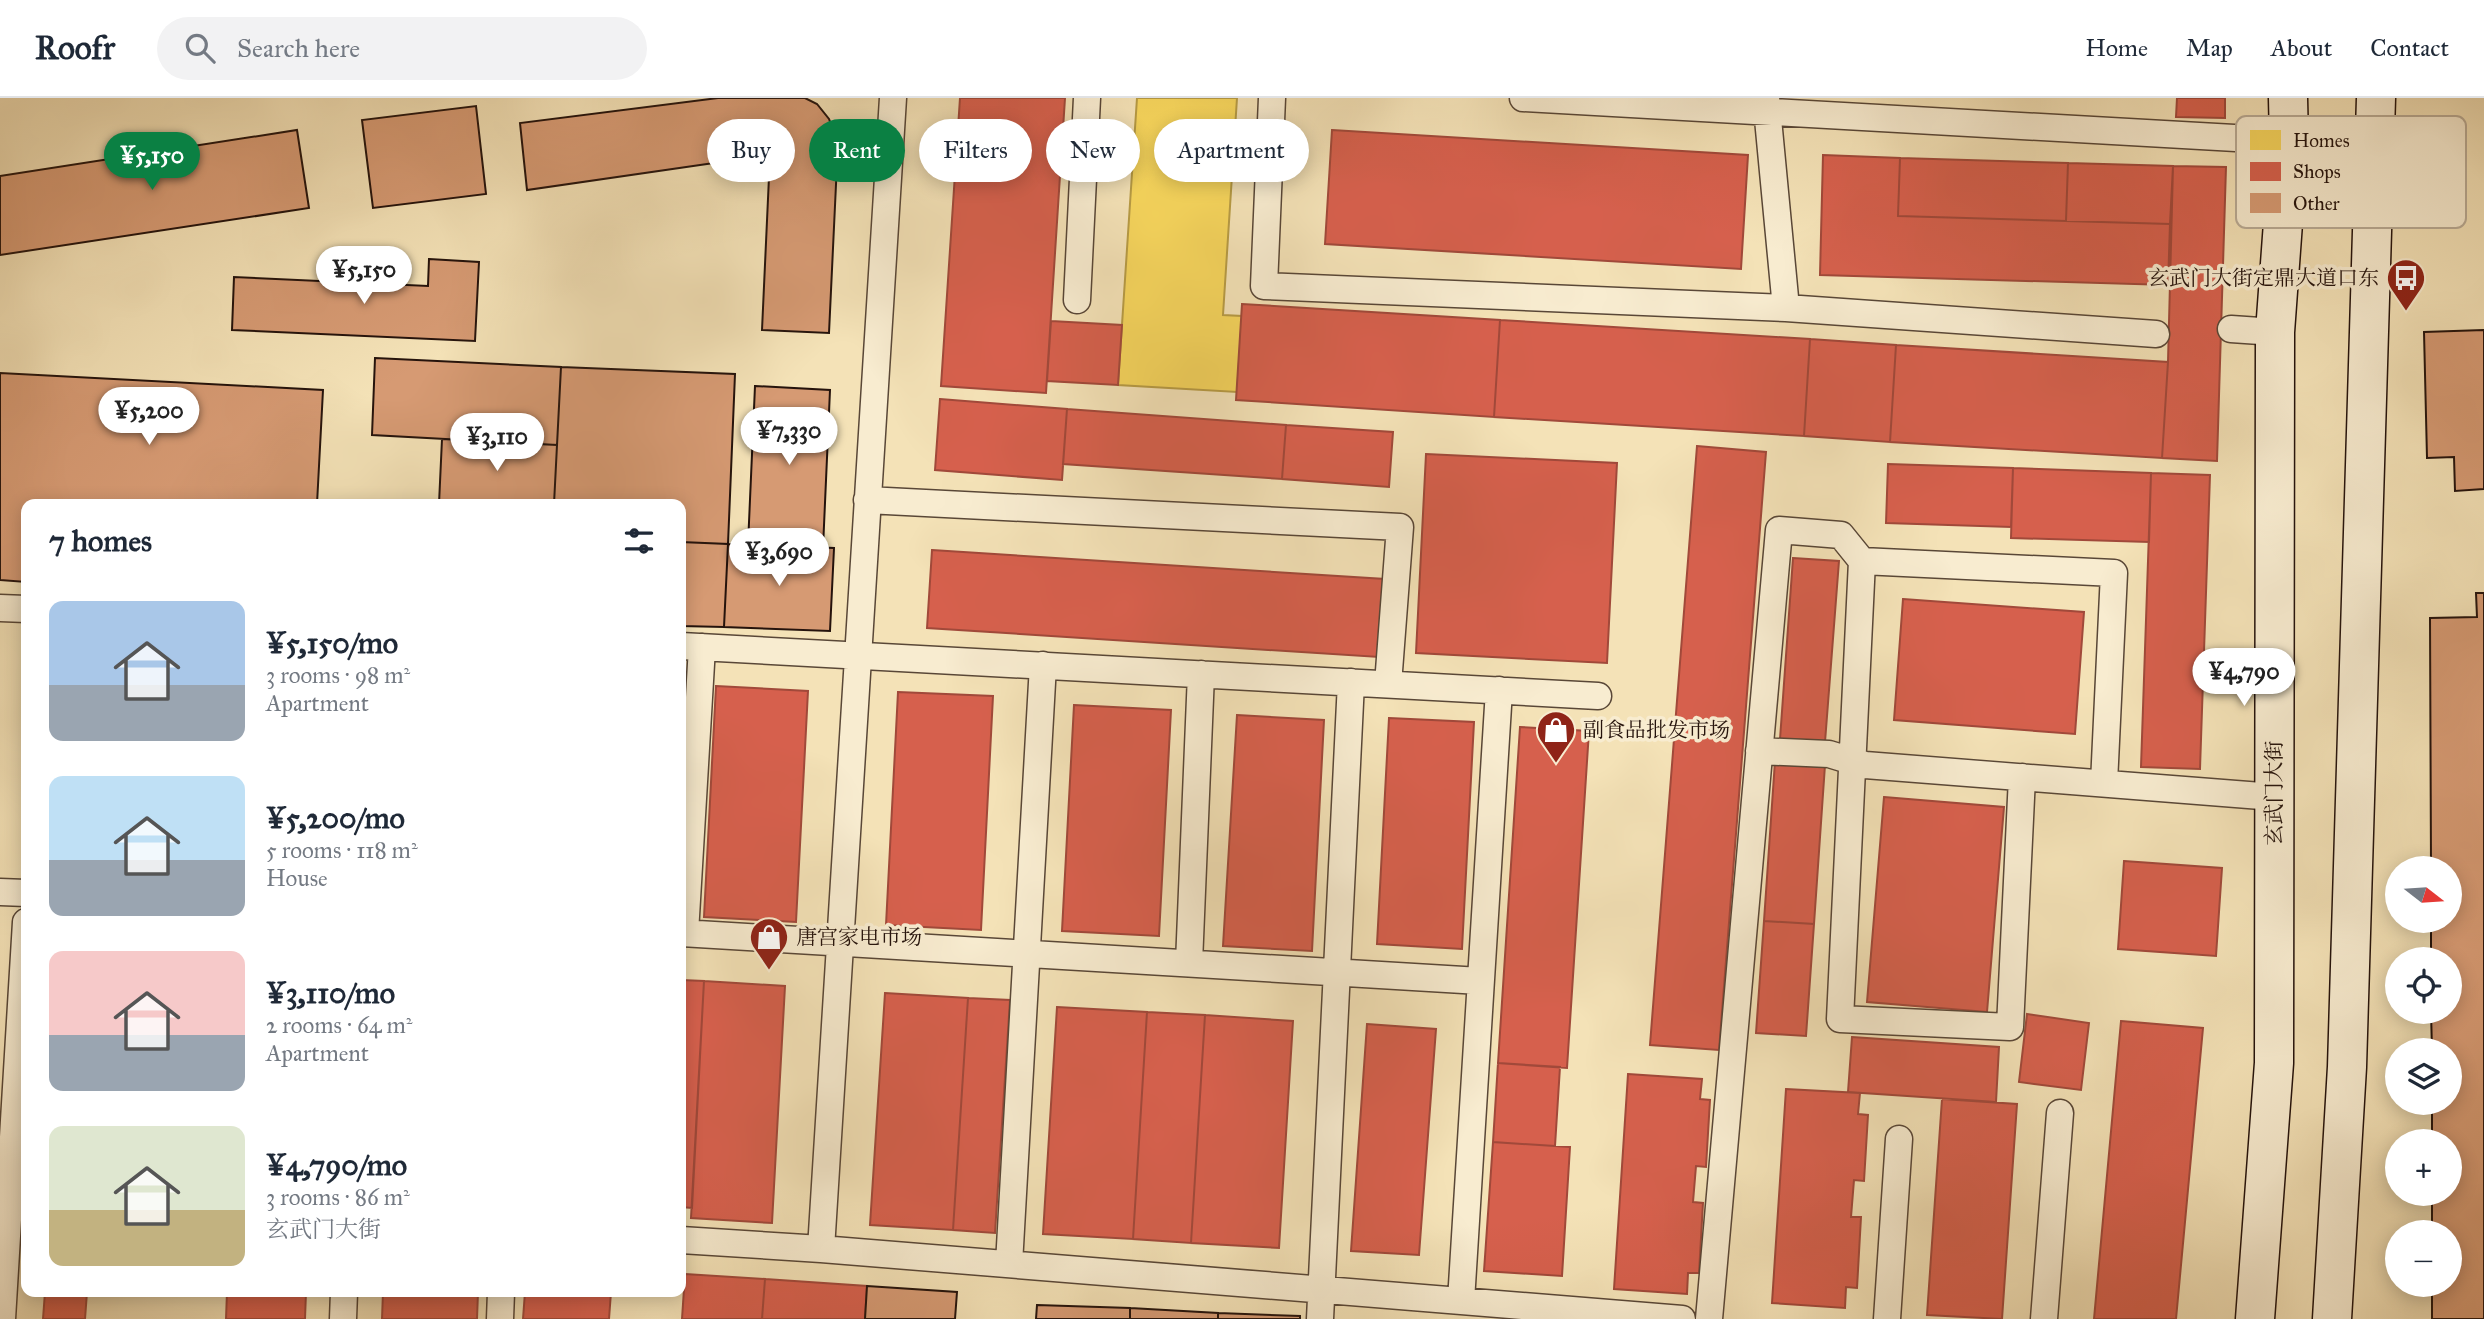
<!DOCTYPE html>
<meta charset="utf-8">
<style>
:root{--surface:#fff;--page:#f2f2f3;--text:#1f2937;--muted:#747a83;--line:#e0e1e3;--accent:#0b8043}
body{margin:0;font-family:"IM FELL Great Primer","Noto Serif SC",serif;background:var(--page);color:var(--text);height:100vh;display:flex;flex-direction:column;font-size:26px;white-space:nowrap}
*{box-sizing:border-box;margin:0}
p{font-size:23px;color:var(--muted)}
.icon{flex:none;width:38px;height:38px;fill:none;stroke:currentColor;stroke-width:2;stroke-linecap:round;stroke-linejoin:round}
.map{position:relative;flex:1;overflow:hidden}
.details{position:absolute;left:21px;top:401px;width:665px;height:798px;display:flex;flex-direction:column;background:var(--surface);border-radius:14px;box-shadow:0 4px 18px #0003}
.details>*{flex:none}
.guide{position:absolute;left:707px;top:21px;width:665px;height:63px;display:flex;gap:14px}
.needle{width:46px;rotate:107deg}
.tools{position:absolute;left:2385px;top:758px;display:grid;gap:14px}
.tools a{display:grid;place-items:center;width:77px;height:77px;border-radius:50%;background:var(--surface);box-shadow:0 4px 18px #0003;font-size:35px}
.price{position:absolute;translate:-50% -60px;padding:0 16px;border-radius:24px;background:#fff;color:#222;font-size:23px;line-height:46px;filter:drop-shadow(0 2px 4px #0008)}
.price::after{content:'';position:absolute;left:50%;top:42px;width:21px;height:16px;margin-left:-10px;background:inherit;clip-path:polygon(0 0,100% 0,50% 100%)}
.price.on{background:var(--accent);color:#fff}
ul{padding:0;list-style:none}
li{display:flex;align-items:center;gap:21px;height:175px;padding:0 28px}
li span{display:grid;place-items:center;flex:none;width:196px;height:140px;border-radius:14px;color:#555}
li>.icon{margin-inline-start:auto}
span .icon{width:84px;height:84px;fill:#fffc;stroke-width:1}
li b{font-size:30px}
h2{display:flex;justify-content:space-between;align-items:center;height:84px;padding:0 28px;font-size:30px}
.pill{padding:0 24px;border-radius:32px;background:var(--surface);box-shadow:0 4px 18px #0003;font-size:24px;line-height:63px}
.pill.on{background:var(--accent);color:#fff}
header{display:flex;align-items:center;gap:42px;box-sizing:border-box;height:98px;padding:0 35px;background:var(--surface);border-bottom:2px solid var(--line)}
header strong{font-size:33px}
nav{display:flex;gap:38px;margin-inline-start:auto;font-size:24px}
.search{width:490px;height:63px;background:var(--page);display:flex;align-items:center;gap:18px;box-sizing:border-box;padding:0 24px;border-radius:38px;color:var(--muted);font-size:26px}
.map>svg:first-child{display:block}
</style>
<header>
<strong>Roofr</strong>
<div class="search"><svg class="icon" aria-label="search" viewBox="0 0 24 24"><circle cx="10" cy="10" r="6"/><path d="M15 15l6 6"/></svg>Search here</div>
<nav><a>Home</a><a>Map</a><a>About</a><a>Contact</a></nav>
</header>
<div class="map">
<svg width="2484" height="1221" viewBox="0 0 2484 1221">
<rect width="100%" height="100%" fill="#f4e2b7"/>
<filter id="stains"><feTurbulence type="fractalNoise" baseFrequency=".00286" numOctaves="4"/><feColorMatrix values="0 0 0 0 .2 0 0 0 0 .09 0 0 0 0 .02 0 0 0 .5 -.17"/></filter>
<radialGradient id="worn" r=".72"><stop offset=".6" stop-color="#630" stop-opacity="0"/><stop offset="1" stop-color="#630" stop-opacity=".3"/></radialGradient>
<path fill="#f6d55c" stroke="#b79b44" stroke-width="2" d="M1137,0H1237L1223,217L1242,218L1237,294L1118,287Z"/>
<path fill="#d6604d" stroke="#a1493a" stroke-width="2" d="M960,0H1065L1046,295L941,288Z
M2177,0H2225V20L2176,19Z
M1332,32L1748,57L1741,171L1325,146Z
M1823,57L1900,60L1898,118L2170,126L2168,187L1820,177Z
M1900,60L2068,65L2066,123L1898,118Z
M2068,65L2173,68L2170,126L2066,123Z
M2173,68L2226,69L2217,363L2162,360L2168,264Z
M1242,206L1500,222L1494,319L1236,302Z
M1500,222L1810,241L1804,338L1494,319Z
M1051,223L1122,227L1118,287L1047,283Z
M1810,241L1896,247L1890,344L1804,338Z
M1896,247L2168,264L2162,360L1890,344Z
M940,301L1067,311L1062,382L935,372Z
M1067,311L1286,327L1282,381L1063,366Z
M1286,327L1393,334L1389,389L1282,381Z
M1697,348L1766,354L1719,952L1650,947Z
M1426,356L1617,365L1607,565L1416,555Z
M1888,366L2013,370L2011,429L1886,425Z
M2013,370L2151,375L2149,444L2011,440Z
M2151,375L2210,377L2200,671L2141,669Z
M932,452L1385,481L1379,559L927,530Z
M1793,460L1839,463L1825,644L1780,641Z
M1903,501L2084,514L2075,636L1894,622Z
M716,588L808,593L796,824L704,819Z
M898,594L993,598L981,832L886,827Z
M1074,607L1171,612L1159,838L1062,833Z
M1237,617L1324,622L1312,853L1223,848Z
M1389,620L1474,624L1462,851L1377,846Z
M1520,629L1589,633L1567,970L1498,965Z
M1775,663L1825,667L1814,826L1764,823Z
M1884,699L2004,709L1987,914L1867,904Z
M2124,763L2222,770L2216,858L2118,851Z
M1764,823L1814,826L1806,938L1756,935Z
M681,882L704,883L692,1110L681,1109Z
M704,883L785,888L772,1125L691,1120Z
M885,895L968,900L953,1132L870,1127Z
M968,900L1010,902L995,1135L953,1132Z
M1057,909L1147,914L1133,1141L1043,1136Z
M1147,914L1205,917L1191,1145L1133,1141Z
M2027,916L2089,925L2081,992L2019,984Z
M1205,917L1293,923L1279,1150L1191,1145Z
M2121,923L2203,930L2176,1221H2094Z
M1367,926L1436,931L1419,1157L1351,1153Z
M1852,939L1999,949L1996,1004L1848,994Z
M1498,965L1560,969L1555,1048L1493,1044Z
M1628,976L1702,981L1700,1001L1710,1002L1706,1069L1696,1068L1693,1104L1703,1105L1699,1175H1688L1687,1196L1614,1191Z
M1786,991L1860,995L1858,1016L1868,1017L1864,1083L1854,1082L1851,1119H1861L1857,1190L1846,1189L1845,1210L1772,1205Z
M1942,1001L2017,1006L2002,1221L1927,1217Z
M1493,1044L1570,1049L1562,1178L1484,1173Z
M685,1176L765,1181L762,1221H682Z
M765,1181L867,1188L865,1221H762Z
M45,1194H87L85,1221H43Z
M227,1194H306L305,1221H226Z
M383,1194H478L477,1221H382Z
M525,1194H611L609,1221H523Z"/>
<path fill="#d69a73" stroke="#25130c" stroke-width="2" d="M718,0H805L817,6L829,21L838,44L829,235L762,232L770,57L527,92L520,25Z
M476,8L486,96L373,110L362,22Z
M297,32L309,110L0,157V78Z
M429,161L479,164L475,243L232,232L234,179L428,188Z
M2484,232V391L2455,393L2454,359L2427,360L2424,234Z
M375,260L561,269L557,347L372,337Z
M561,269L735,276L728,446L681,444V406H554Z
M0,275L323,292L317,406H26V484L0,482Z
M755,288L830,292L823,450L748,447Z
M442,341L557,347L554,406H439Z
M681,444L728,446L724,529L681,528Z
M728,446L834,450L830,533L724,529Z
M2476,495H2484V1221H2432V1186H2450V1134H2432V1096H2450V1043H2432V1004H2450V952H2432L2431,914H2450V861H2431V822H2450V770H2431L2430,520L2477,519Z
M867,1188L957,1194L955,1221H865Z
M1037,1207L1130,1210V1221H1036Z
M1130,1210L1218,1215V1221H1130Z
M1218,1215L1300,1218V1221H1218Z"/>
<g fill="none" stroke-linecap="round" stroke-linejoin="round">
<g stroke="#594737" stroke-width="29">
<path id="lane" d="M1272,0L1264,188L1786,210L2156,236
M1523,0L2289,43
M1766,0L1786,210
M1077,202L1087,0
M2231,231L2275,234
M867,402L1400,429L1388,586
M0,510L26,511
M681,548L1598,598
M1759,653L1829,656L1865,667L2274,699
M2022,679L2010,929L1840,921L1862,463L2114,475L2104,685
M0,794L26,795
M681,835L1480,883
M685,835L702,549
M1189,865L1201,576
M681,1142L821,1151L1682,1221
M821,1151L893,0
M1009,1166L1043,567
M1461,1203L1499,592
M2,1221L26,824
M343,1221L344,1194
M500,1221L501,1194
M1320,1221L1351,584
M1709,1221L1779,432L1841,437L1862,463
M1887,1221L1899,1041
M2044,1221L2060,1015"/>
</g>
<g stroke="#25130c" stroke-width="41">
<path id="secondary" d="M2255,1221L2274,965L2275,234L2289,43L2288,0
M2332,1221L2347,969L2376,0"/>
</g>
<use href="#lane" stroke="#f8ecd0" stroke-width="26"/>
<use href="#secondary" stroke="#f8ecd0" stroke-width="38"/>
</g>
<defs>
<g id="bus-pin" transform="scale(2.0125)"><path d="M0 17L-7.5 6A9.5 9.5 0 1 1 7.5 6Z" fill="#8f2418" stroke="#f8ecd0"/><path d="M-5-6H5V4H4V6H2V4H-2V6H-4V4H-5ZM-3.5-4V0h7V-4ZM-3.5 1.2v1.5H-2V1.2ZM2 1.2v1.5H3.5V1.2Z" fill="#fff"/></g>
<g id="shop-pin" transform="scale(2.0125)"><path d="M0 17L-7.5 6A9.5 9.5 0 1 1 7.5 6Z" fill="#8f2418" stroke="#f8ecd0"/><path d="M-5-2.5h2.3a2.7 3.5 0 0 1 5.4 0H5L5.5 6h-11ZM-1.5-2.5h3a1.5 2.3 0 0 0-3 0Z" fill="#fff"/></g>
</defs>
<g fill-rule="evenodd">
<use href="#bus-pin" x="2406" y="180"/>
<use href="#shop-pin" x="1556" y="632"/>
<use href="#shop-pin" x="769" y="839"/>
</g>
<g text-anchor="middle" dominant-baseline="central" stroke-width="7" stroke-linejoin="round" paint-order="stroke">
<g font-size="21" fill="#25130c" stroke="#f8ecd0" text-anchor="start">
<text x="2379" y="180" text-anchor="end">玄武门大街定鼎大道口东</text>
<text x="1583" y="632">副食品批发市场</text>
<text x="796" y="839">唐宫家电市场</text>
</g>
<g font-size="21" fill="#25130c" stroke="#f8ecd0">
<text transform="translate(2274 695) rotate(-90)">玄武门大街</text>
</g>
</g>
<rect x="2236" y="18" width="230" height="112" rx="10" fill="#f8ecd0" stroke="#b9ab95" stroke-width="2"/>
<rect x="2250" y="32" width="31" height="20" fill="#f6d55c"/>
<rect x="2250" y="64" width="31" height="19" fill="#d6604d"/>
<rect x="2250" y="95" width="31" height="20" fill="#d69a73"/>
<g font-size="19" fill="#25130c">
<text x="2293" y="49">Homes</text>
<text x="2293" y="80">Shops</text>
<text x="2293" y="112">Other</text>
</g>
<rect width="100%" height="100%" filter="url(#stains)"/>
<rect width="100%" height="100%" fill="url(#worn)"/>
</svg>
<div class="tools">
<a><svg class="needle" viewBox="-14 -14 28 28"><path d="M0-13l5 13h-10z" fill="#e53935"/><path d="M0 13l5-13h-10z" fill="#747a83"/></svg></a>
<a><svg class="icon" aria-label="locate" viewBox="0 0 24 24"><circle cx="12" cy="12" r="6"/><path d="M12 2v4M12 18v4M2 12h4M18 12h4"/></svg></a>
<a><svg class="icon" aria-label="layers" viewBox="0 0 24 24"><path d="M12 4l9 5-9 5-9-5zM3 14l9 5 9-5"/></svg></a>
<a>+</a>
<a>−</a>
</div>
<b class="price on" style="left:152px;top:94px">¥5,150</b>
<b class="price" style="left:364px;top:208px">¥5,150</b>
<b class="price" style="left:149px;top:349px">¥5,200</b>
<b class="price" style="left:789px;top:369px">¥7,330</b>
<b class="price" style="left:497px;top:375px">¥3,110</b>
<b class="price" style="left:779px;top:490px">¥3,690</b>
<b class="price" style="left:2244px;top:610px">¥4,790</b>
<div class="guide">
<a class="pill">Buy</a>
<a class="pill on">Rent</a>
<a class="pill">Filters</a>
<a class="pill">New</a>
<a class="pill">Apartment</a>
</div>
<section class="details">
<h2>7 homes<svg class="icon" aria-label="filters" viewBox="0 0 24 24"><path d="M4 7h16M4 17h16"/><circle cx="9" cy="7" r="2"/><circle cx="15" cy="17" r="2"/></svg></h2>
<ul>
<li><span style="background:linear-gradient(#a9c7e8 60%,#9aa5b1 0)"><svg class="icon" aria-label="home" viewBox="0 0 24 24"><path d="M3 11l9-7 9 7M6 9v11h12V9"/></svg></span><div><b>¥5,150/mo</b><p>3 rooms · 98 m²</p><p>Apartment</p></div></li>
<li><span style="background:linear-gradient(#bfe0f5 60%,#9aa5b1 0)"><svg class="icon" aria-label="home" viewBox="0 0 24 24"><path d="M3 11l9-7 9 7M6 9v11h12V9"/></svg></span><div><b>¥5,200/mo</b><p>5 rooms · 118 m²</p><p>House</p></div></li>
<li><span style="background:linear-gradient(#f6c9c9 60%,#9aa5b1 0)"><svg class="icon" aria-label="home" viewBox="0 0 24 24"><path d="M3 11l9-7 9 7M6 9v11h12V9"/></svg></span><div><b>¥3,110/mo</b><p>2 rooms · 64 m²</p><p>Apartment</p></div></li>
<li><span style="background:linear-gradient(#dfe7d0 60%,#c2b280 0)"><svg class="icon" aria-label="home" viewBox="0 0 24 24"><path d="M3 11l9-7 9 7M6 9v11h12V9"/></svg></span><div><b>¥4,790/mo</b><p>3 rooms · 86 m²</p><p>玄武门大街</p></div></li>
</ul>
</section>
</div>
